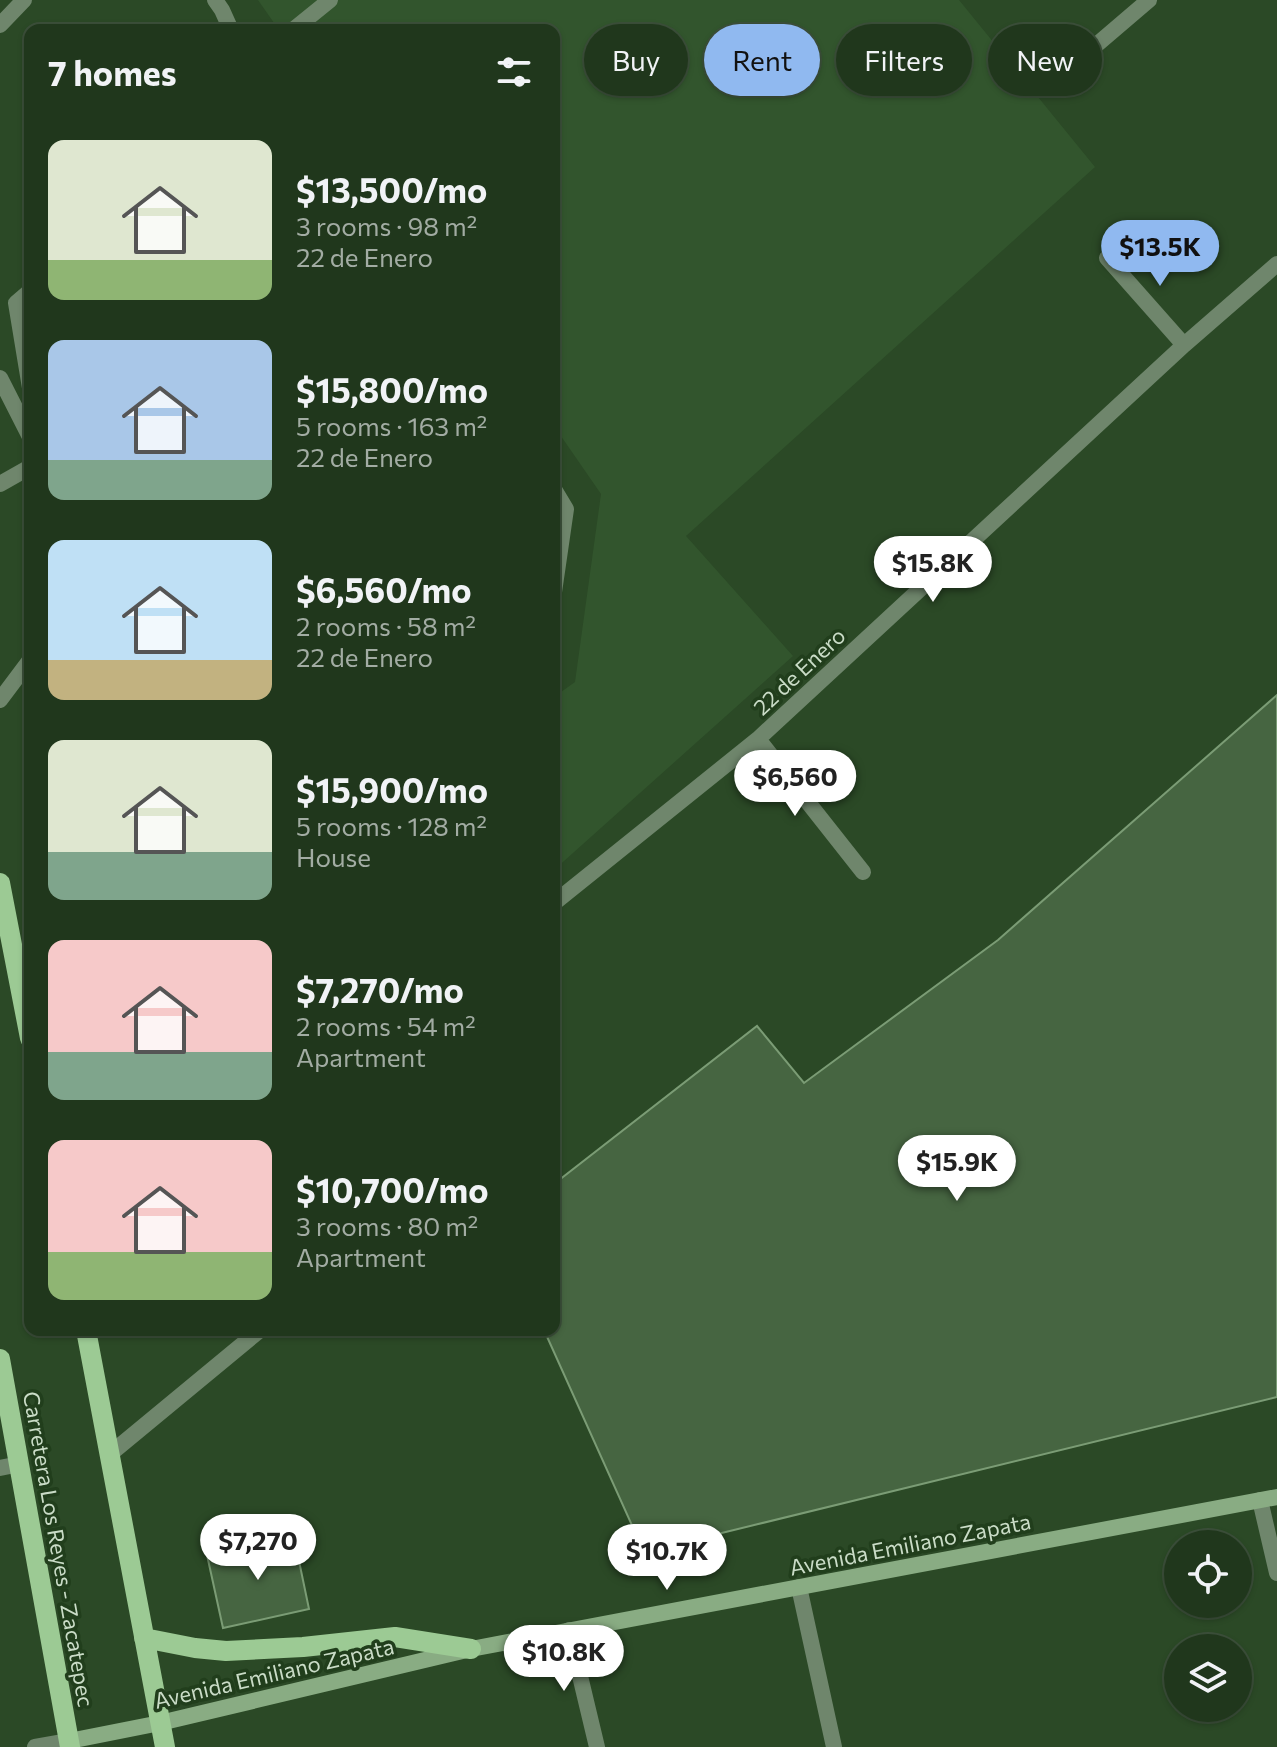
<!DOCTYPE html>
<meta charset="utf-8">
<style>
:root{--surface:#20371c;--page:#2d4229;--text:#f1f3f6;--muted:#a2aca3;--line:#3d513b;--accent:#90b9f0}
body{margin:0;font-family:Commissioner,sans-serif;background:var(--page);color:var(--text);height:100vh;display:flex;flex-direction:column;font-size:30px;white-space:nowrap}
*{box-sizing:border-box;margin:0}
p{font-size:26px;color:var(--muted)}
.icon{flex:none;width:44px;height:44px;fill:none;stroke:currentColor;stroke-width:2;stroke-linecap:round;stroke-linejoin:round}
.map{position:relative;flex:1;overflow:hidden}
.details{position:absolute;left:24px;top:24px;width:536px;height:1312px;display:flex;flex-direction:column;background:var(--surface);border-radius:16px;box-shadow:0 2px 6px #0004,0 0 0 2px var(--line)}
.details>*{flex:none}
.hud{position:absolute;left:584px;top:24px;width:572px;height:72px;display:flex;gap:16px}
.fabs{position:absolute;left:1164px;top:1530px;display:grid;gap:16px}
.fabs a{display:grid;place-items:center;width:88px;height:88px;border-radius:50%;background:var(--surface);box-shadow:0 2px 6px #0004,0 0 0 2px var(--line);font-size:40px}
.price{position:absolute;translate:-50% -68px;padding:0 18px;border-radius:28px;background:#fff;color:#222;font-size:26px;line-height:52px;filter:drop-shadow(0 2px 4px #0008)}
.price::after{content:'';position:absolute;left:50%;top:48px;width:24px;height:18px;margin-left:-12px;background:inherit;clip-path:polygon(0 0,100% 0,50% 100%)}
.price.selected{background:var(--accent);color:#111}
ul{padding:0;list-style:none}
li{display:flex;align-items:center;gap:24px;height:200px;padding:0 24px}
li span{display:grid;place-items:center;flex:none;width:224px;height:160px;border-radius:16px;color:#555}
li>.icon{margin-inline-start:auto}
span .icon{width:96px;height:96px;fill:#fffc;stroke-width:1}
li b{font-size:34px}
h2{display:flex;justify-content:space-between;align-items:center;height:96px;padding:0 24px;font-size:34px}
.tag{padding:0 28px;border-radius:36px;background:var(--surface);box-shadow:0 2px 6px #0004,0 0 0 2px var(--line);font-size:28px;line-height:72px}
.tag.selected{background:var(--accent);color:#111}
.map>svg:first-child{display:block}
</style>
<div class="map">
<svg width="1277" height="1747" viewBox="0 0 1277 1747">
<rect width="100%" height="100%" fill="#2b4926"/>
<path fill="#32552d" d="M258,0H959L1095,167L686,536L793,656L554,870V697L575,682L601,494L554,426V30H279Z"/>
<path fill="#466541" stroke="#7b9c75" stroke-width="2" d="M1277,695V1397L644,1552L544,1330H554V1184L757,1026L804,1083L998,940Z
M294,1537L309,1609L223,1628L207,1555Z"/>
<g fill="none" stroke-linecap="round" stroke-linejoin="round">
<path stroke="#6f866c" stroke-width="16" d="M215,0L222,10L231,30
M293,30L330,0
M30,291L16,303L30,388
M0,378L30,437
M0,484L30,467
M554,489L566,509L554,592
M0,700L30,660
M16,965L30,955
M0,1468L20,1464"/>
<path stroke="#6f866c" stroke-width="16" d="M1046,88L1149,0
M1107,258L1184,345
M758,739L863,872
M554,903L758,739L1184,345L1277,264
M110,1454L260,1330
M1260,1500L1277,1573
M799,1587L834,1747
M569,1630L597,1747
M35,1747L69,1741"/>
<path stroke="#6f866c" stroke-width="16" d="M0,25L24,0"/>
<path stroke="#89ac83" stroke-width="16" d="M69,1741L160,1723L471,1649L1277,1497"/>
<path stroke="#9cca94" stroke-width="20" d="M0,883L30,1038
M86,1330L165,1747
M0,1359L70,1747
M144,1638L195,1648L226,1651L303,1647L395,1637L471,1649"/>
</g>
<g text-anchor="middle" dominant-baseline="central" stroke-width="7" stroke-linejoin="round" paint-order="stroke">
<g font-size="22" fill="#cadcc7" stroke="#213e1c">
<text transform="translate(799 671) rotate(-43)">22 de Enero</text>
<text transform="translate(910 1544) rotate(-11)">Avenida Emiliano Zapata</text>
<text transform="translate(59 1549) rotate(80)">Carretera Los Reyes - Zacatepec</text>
<text transform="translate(274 1673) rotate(-13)">Avenida Emiliano Zapata</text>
</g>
</g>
</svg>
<div class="fabs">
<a><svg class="icon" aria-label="locate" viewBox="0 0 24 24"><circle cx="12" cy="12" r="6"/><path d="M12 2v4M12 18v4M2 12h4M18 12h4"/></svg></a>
<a><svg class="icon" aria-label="layers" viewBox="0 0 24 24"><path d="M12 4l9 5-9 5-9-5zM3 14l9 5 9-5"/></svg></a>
</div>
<b class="price selected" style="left:1160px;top:288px">$13.5K</b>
<b class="price" style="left:933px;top:604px">$15.8K</b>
<b class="price" style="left:795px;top:818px">$6,560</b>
<b class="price" style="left:957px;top:1203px">$15.9K</b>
<b class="price" style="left:258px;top:1582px">$7,270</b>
<b class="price" style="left:667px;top:1592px">$10.7K</b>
<b class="price" style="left:564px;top:1693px">$10.8K</b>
<div class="hud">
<a class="tag">Buy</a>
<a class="tag selected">Rent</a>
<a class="tag">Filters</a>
<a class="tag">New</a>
</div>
<section class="details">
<h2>7 homes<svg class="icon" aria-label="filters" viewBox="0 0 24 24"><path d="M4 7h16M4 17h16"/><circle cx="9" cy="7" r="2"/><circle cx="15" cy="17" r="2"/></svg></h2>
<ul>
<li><span style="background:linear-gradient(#dfe7d0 75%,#8fb573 0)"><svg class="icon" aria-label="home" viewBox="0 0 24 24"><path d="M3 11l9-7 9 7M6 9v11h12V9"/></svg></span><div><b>$13,500/mo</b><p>3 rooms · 98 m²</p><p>22 de Enero</p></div></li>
<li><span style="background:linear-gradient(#a9c7e8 75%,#7fa58c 0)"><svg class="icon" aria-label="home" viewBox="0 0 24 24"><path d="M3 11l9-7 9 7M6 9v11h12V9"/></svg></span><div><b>$15,800/mo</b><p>5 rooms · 163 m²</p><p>22 de Enero</p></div></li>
<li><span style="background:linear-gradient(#bfe0f5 75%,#c2b280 0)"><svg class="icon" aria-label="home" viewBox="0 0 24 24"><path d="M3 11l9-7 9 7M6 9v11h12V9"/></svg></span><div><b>$6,560/mo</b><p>2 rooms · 58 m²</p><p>22 de Enero</p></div></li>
<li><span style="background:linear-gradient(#dfe7d0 70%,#7fa58c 0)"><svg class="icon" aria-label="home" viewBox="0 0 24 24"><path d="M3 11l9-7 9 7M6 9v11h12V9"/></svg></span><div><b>$15,900/mo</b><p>5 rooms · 128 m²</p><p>House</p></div></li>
<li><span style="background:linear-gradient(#f6c9c9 70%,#7fa58c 0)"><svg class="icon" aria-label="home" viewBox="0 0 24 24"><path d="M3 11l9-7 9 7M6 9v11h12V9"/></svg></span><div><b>$7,270/mo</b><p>2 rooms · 54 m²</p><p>Apartment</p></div></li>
<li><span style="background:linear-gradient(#f6c9c9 70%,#8fb573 0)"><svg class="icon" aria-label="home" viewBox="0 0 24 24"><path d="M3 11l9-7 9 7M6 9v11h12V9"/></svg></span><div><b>$10,700/mo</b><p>3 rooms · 80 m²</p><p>Apartment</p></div></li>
</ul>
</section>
</div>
